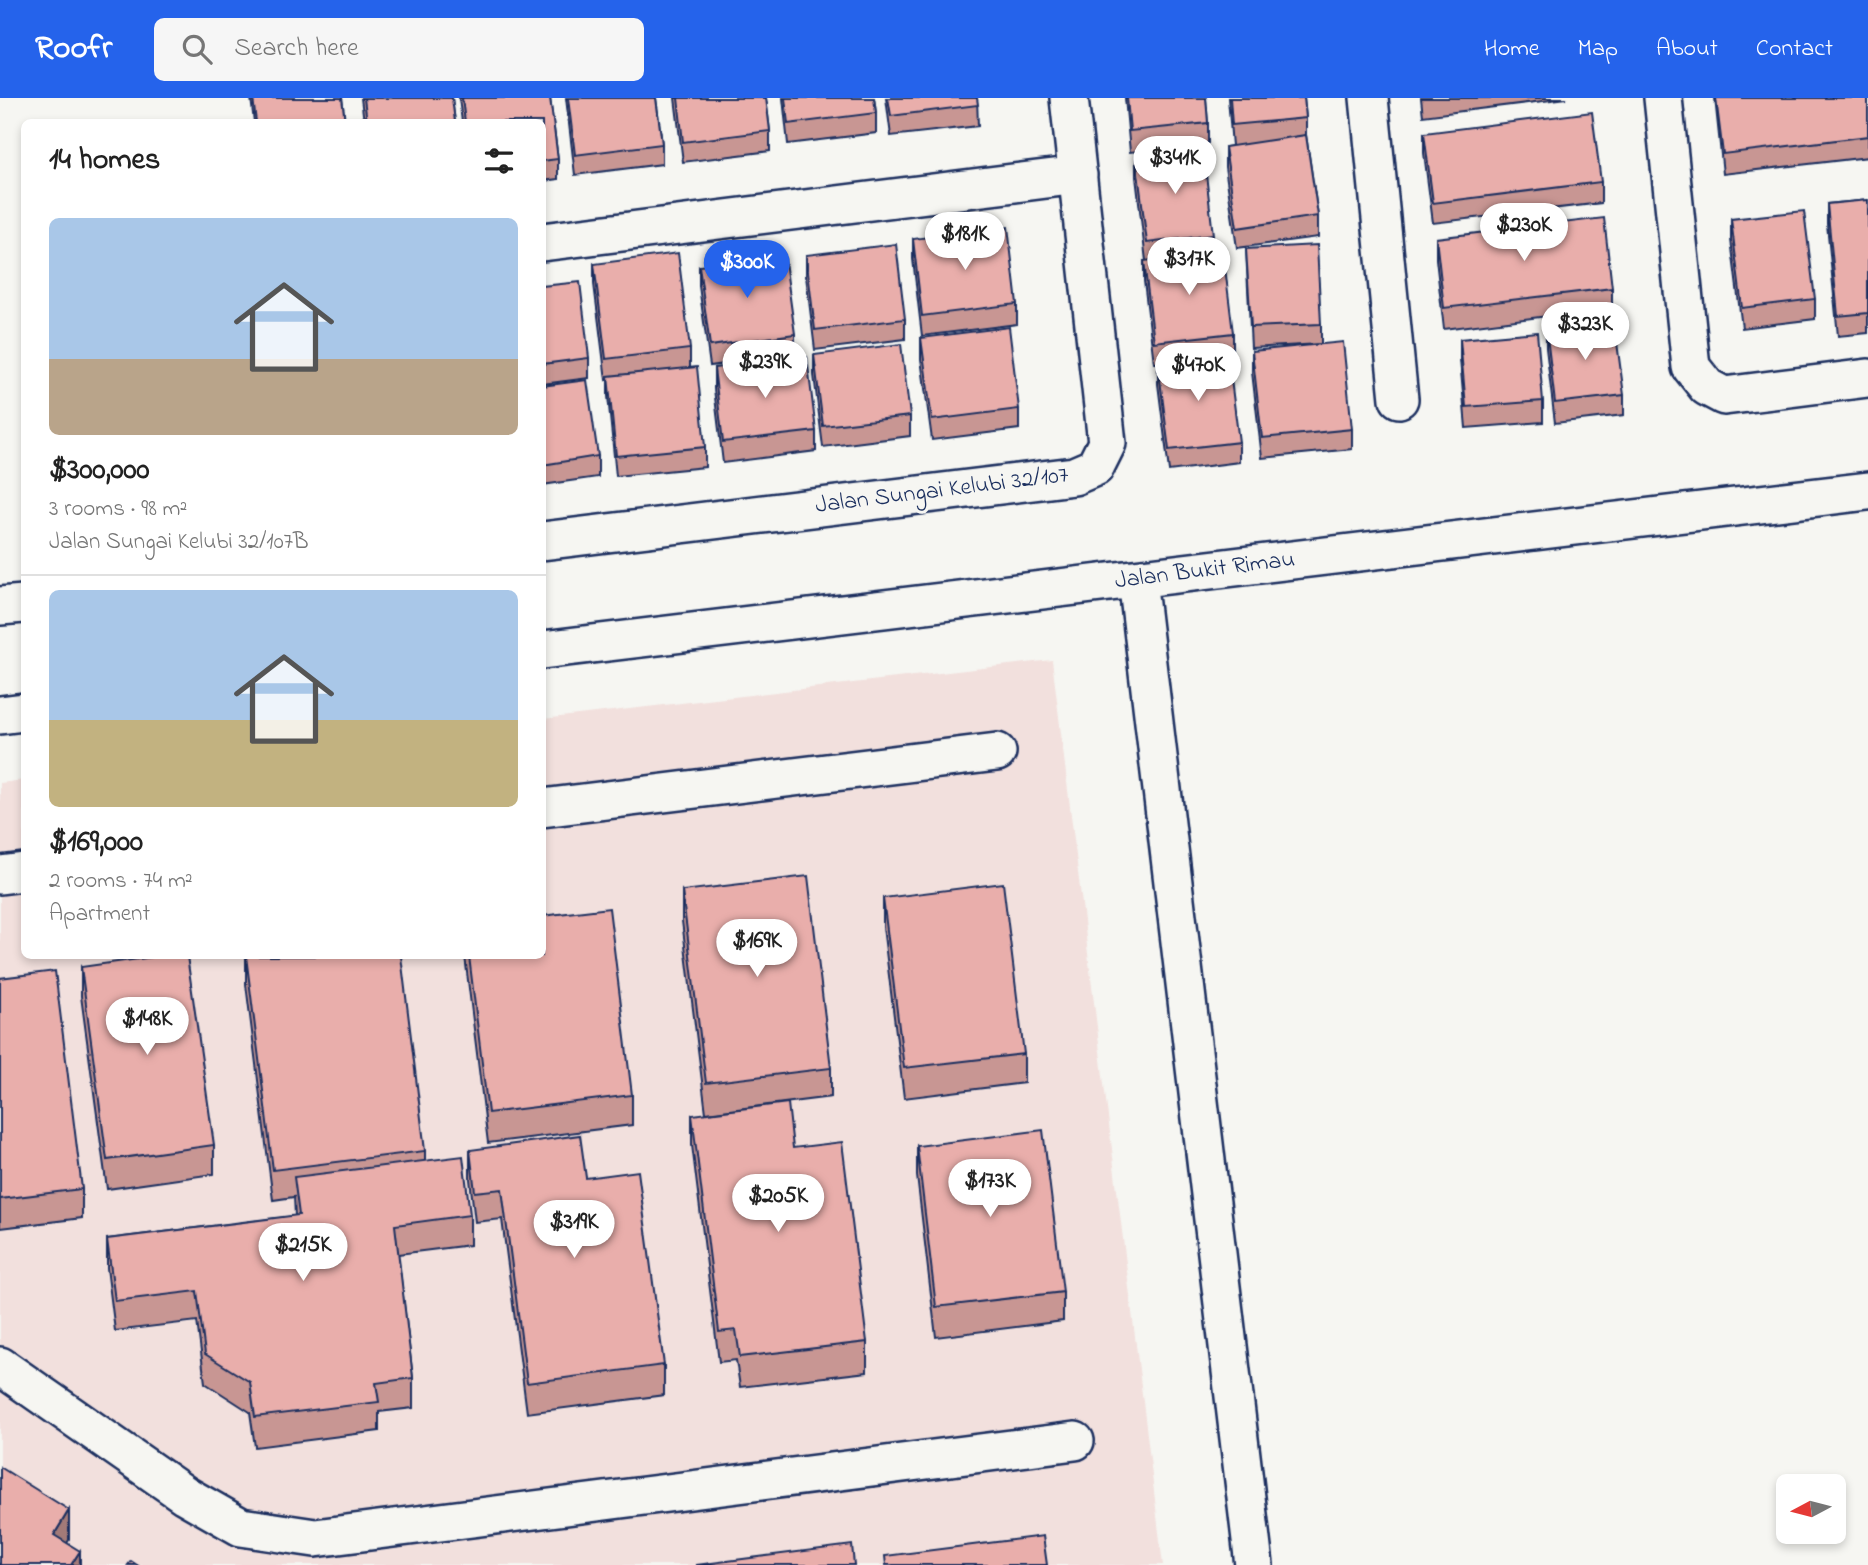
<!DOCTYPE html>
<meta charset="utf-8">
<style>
:root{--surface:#fff;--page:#f6f6f6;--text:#222;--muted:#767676;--line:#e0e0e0;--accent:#2563eb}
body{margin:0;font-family:"Indie Flower",sans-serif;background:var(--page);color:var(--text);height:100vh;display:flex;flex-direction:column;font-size:26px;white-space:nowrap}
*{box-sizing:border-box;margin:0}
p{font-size:23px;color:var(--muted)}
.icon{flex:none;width:38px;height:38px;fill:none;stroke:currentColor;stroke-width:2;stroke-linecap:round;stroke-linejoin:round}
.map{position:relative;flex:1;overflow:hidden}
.drawer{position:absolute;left:21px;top:21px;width:525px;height:840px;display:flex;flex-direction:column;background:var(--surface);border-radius:10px;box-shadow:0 4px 10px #0003}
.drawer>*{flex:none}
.needle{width:46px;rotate:263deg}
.buttons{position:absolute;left:1776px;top:1376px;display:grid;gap:14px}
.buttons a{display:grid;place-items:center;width:70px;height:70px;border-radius:10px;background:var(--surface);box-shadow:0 4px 10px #0003;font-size:35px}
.price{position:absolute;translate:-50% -60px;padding:0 16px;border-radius:24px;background:#fff;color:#222;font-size:23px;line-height:46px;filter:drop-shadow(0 2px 4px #0008)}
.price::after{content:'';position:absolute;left:50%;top:42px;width:21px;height:16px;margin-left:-10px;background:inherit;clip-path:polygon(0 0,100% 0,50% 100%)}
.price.on{background:var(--accent);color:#fff}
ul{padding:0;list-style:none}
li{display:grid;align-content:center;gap:14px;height:371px;padding:0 28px}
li+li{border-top:2px solid var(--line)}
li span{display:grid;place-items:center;height:217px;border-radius:10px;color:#555}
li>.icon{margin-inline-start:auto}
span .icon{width:126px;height:126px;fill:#fffc;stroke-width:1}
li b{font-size:30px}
h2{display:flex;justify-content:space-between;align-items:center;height:84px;padding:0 28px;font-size:30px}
header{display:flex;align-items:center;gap:42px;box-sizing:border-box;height:98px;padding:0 35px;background:var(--accent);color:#fff}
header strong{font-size:33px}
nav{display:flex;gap:38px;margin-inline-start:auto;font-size:24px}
.search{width:490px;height:63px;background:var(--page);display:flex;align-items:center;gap:18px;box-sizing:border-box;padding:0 24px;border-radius:10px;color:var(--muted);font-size:26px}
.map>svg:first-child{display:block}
</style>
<header>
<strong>Roofr</strong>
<div class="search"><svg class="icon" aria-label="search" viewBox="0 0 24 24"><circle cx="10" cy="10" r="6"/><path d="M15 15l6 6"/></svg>Search here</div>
<nav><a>Home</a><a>Map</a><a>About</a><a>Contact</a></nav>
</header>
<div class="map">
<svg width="1868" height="1467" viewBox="0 0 1868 1467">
<rect width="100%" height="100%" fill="#f6f6f2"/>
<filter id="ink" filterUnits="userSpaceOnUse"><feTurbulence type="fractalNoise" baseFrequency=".0143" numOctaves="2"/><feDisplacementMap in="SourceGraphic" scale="14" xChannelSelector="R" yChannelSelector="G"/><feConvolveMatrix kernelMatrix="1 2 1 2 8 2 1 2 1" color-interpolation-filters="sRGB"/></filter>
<g filter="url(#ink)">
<path fill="#f2e0dd" d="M1052,562L1163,1467H0V685L24,682V858H542L543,621Z"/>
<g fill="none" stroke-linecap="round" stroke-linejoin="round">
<g stroke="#1b2f5e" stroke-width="42">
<path id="minor" d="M1369,0L1399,301
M1663,0L1691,269L1707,289L1724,298L1868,280
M542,144L1078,77
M542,443L1074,378L1095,369L1107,345L1069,0
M1137,481L1254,1467
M0,508L24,506
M542,552L1868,393
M0,617L24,614
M542,710L997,654
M0,777L24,774
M0,1268L185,1397L241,1429L315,1440L1075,1343"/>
</g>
<use href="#minor" stroke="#f6f6f2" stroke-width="37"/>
</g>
<path fill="#c89693" stroke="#1b2f5e" stroke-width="2" d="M251,0H342L345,24H254Z
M361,0H452L455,24H364Z
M459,0H550L558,61V81L542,83V24H462Z
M566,0H656L662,46V66L575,77Z
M675,0H766L770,33V53L683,64Z
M783,0H874L876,15V35L788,46Z
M886,0H977L978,28L891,38Z
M1125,0H1206L1208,25V45L1130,54Z
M1228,0H1304L1306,20V37L1318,118V139L1237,150L1225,69V49L1232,48Z
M1421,0H1567L1423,18Z
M1715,0H1868V59L1723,76Z
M1424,35L1601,84V105L1433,125L1424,55Z
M1136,59L1213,137V154L1233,235V255L1154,265L1144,183V163H1146L1136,79Z
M1868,102V235L1838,238L1827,126V106Z
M1731,121L1815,201V221L1742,230L1731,142Z
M1436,140L1612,190V210L1444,231L1436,161Z
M913,141L1017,206V226L922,238L913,161Z
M1246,151L1321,226V246L1251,250Z
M806,157L905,221V241L815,252L806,178Z
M594,166L690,251V270L705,349V369L616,378L608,298V281L606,282L594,186Z
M699,168L795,236V256L710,268L699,188Z
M542,188L589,260V280L542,286Z
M1546,230L1624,297V317L1555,325L1546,250Z
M921,240L1019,311V331L932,342L921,261Z
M1460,241L1543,303V324L1466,330L1460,261Z
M1252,253L1352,331V351L1262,360L1252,274Z
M814,257L910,318V338L823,349L814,277Z
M1158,266L1239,344V364L1169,373L1158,286Z
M714,270L816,333V353L723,365L714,291Z
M542,288L598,358V379L542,387Z
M682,793L831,970V999L706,1015L682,823Z
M883,800L1024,956V985L904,1000L883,829Z
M246,858L425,1053V1063L470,1117V1147L398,1156L413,1280V1310L379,1314V1333L255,1349L250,1314L205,1285L197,1223L115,1233L107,1170V1141L295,1118L294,1099L273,1102L246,886Z
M465,858H542L632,997V1027L488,1045Z
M81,869L214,1047V1076L107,1091L81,898Z
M0,880L82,1091V1120L0,1130Z
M692,1017L793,1050L867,1244V1274L740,1289L736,1262L719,1264L692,1047Z
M917,1048L1063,1194V1223L936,1239L917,1078Z
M470,1052L586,1080L664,1267V1297L527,1315L502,1121L475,1124L470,1081Z"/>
<path fill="#a37a78" stroke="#1b2f5e" stroke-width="2" d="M69,1412V1442L54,1466V1437Z
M80,1453V1467H71Z"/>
<path fill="#e9aeab" stroke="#1b2f5e" stroke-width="2" d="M253,0H342L345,24H256Z
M364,0H452L455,24H367Z
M462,0H550L558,61L542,63V24H465Z
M568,0H656L662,46L575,57Z
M678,0H766L770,33L683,44Z
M785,0H874L876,15L788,26Z
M888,0H977L978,7L891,18Z
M1127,0H1206L1208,25L1130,33Z
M1230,0H1304L1306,20L1232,27Z
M1716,0H1868V38L1723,56Z
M1592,14L1601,84L1433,105L1424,35Z
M1306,37L1318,118L1237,130L1225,49Z
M1203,50L1213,137L1147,145L1136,59Z
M1868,102V215L1838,218L1827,106Z
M1804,113L1815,201L1742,210L1731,121Z
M1604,120L1612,190L1444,210L1436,140Z
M1008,129L1017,206L922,218L913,141Z
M896,146L905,221L815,232L806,157Z
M1317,147L1321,226L1251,229L1246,151Z
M1223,153L1233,235L1154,244L1144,163Z
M678,155L690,251L606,261L594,166Z
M784,156L795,236L710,248L699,168Z
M580,184L589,260L542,266V188Z
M1614,222L1624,297L1555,305L1546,230Z
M1009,229L1019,311L932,322L921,240Z
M1537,234L1543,303L1466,309L1460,241Z
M1343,244L1352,331L1262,340L1252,253Z
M901,246L910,318L823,328L814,257Z
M1228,258L1239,344L1169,352L1158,266Z
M807,259L816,333L723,344L714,270Z
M697,269L705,349L616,358L608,278Z
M587,282L598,358L542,367V288Z
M808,778L831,970L706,985L682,793Z
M1003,785L1024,956L904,970L883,800Z
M609,810L632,997L488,1015L469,858H542V818Z
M160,858H187L214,1047L107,1062L81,869Z
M246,858H401L425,1053L273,1072Z
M55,873L82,1091L0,1101V880Z
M788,1005L793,1050L842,1044L867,1244L740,1259L736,1232L719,1234L692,1017Z
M1043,1032L1063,1194L936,1209L917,1048Z
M580,1037L586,1080L638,1073L664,1267L527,1285L502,1091L475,1094L470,1052Z
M463,1058L470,1117L395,1127L413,1280L376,1285L379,1304L255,1319L250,1284L205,1256L197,1193L115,1203L107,1141L299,1117L294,1079Z
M0,1369L69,1412L54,1437L80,1453L71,1467H0Z
M1043,1438L1047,1467H886L885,1458Z
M852,1447L854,1467H696Z
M131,1463L137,1467H128Z"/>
</g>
<g text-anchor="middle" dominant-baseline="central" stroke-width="6" stroke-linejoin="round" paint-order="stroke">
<g font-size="24" fill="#1b2f5e" stroke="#f6f6f2">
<text transform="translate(942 393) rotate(-7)">Jalan Sungai Kelubi 32/107</text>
<text transform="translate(1205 473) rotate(-7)">Jalan Bukit Rimau</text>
</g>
</g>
</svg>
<div class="buttons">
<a><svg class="needle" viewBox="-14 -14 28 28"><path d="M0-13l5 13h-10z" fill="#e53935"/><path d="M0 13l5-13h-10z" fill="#767676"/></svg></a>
</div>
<b class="price" style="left:1175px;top:98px">$341K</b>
<b class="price" style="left:1524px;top:165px">$230K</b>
<b class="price" style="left:965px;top:174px">$181K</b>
<b class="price" style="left:1189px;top:199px">$317K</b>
<b class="price on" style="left:747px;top:202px">$300K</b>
<b class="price" style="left:1585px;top:264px">$323K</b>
<b class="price" style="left:765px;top:302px">$239K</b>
<b class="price" style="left:1198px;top:305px">$470K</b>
<b class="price" style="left:757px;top:881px">$169K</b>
<b class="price" style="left:147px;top:959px">$148K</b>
<b class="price" style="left:990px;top:1121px">$173K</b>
<b class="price" style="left:778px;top:1136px">$205K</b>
<b class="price" style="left:574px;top:1162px">$319K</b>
<b class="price" style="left:303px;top:1185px">$215K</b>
<section class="drawer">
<h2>14 homes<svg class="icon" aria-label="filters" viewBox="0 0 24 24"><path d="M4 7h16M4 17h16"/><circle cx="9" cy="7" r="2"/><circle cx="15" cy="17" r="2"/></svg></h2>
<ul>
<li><span style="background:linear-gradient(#a9c7e8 65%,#b9a48a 0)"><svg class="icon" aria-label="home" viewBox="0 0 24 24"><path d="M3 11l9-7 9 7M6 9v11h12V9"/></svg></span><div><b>$300,000</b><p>3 rooms · 98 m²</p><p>Jalan Sungai Kelubi 32/107B</p></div></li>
<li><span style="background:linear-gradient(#a9c7e8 60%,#c2b280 0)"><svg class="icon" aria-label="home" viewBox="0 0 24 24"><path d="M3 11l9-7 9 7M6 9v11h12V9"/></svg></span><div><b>$169,000</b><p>2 rooms · 74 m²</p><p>Apartment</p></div></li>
</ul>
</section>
</div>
